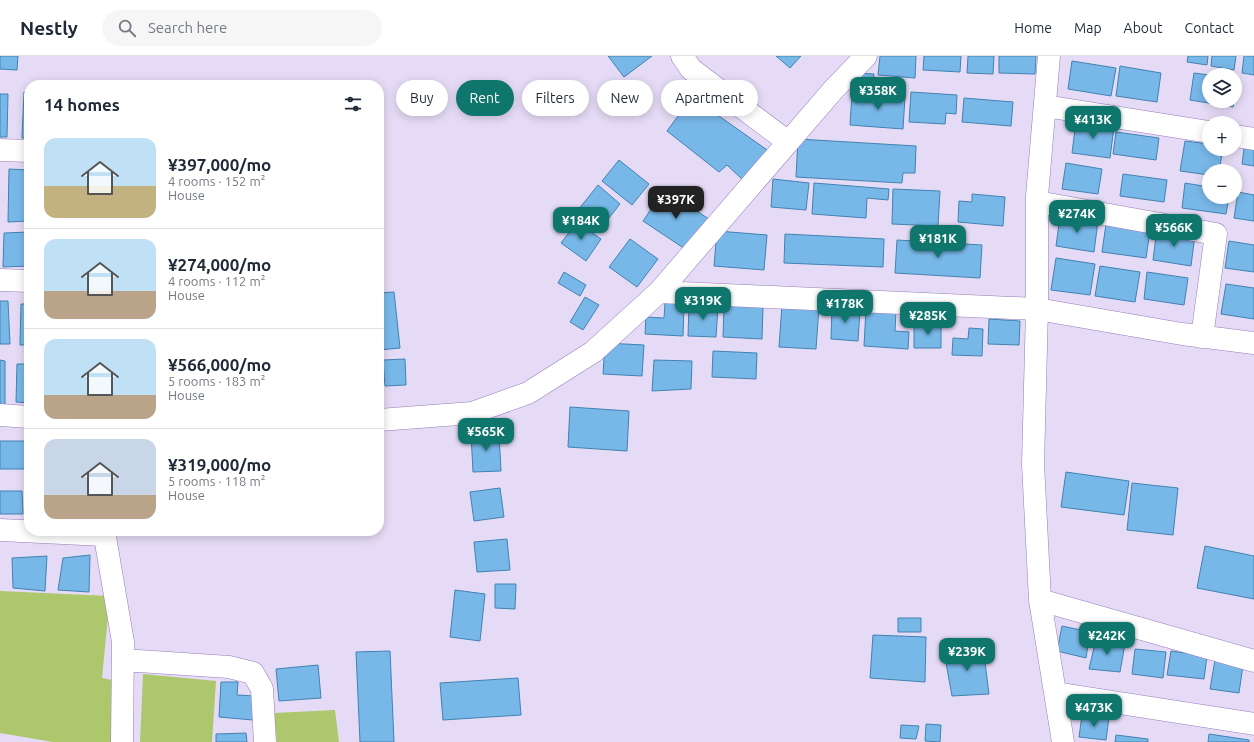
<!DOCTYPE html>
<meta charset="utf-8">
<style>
:root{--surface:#fff;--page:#f6f6f7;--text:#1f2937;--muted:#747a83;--line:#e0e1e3;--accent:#0f766e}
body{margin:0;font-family:Ubuntu,sans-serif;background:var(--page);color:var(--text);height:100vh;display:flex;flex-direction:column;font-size:15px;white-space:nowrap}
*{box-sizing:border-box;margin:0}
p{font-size:13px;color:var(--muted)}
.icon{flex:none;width:22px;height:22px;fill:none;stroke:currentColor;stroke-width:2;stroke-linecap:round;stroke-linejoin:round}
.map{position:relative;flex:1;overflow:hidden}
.sheet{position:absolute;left:24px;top:24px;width:360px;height:456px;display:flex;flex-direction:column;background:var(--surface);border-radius:16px;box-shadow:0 2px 10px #0003}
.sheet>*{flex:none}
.banner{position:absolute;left:396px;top:24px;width:380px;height:36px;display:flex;gap:8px}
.controls{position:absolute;left:1202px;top:12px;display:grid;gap:8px}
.controls a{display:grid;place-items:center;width:40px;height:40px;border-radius:50%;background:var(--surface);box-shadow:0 2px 10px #0003;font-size:20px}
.price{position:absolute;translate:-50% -34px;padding:0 9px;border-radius:8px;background:var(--accent);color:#fff;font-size:13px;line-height:26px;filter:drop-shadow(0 1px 2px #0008)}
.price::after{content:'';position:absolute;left:50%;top:24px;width:12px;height:9px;margin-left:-6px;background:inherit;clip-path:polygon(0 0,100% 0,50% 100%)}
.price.on{background:#222;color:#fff}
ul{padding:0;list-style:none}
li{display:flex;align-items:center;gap:12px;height:100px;padding:0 20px}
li+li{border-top:1px solid var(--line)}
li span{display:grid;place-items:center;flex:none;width:112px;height:80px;border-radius:12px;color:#555}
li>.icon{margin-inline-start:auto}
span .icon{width:48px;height:48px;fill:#fffc;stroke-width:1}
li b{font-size:17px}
h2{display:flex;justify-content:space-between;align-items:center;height:48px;padding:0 20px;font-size:17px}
.pill{padding:0 14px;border-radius:18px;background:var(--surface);box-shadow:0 2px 10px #0003;font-size:14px;line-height:36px}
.pill.on{background:var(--accent);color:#fff}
header{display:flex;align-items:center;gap:24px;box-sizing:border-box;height:56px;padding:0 20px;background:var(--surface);border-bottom:1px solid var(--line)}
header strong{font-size:19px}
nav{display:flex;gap:22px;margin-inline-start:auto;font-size:14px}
.search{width:280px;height:36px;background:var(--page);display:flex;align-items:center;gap:10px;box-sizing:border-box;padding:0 14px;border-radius:22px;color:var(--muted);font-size:15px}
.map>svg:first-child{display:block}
</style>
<header>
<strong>Nestly</strong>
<div class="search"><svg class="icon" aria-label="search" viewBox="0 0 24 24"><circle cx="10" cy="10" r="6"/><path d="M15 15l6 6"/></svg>Search here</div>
<nav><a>Home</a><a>Map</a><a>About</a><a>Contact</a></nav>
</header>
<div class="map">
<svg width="1254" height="686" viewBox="0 0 1254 686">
<rect width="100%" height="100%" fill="#e5dbf6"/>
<path fill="#adc86c" d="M0,535L110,540L102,622L117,625L116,686H53L0,677Z
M143,618L216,625L212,686H140Z
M335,654L339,686H277L274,657Z"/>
<path fill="#78b8e9" stroke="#4282b0" d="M0,0H18L17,14L0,13Z
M608,0H652L624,21Z
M776,0H801L790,12Z
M880,0H916L915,22L878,19Z
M924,0H961L960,16L923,14Z
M968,0H994L993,18L967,17Z
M999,0H1036L1035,18L999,17Z
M1188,0H1208L1207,9L1187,6Z
M1212,0H1236L1234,14L1211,10Z
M1244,0H1254V19L1242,17Z
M1072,5L1116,12L1111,40L1068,33Z
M1120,10L1161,17L1157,46L1116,40Z
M856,17L874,18L873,31H855Z
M1194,17L1209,19V45H1234L1233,51L1190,44Z
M1235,24H1237L1235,39Z
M24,36H29V82H22Z
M911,36L957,39L956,58L946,57L945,68L909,66Z
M852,37L905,41L903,73L850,69Z
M0,38H8L7,81H0Z
M692,41L770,96L744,125L727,109L719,116L667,75Z
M964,42L1013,46L1011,70L962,66Z
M1076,65L1114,71L1110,102L1072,97Z
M1116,76L1159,82L1156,104L1113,98Z
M798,83L916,90L915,117H903L902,127L796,121Z
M1185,85L1209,88V93H1223L1219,115H1209V119L1180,115Z
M1245,85L1254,87V110L1242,108Z
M619,104L649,128L632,149L602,125Z
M1066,107L1102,113L1098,138L1062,133Z
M9,113L29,114V165L8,166Z
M1123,118L1167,124L1164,146L1120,140Z
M773,123L809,127L806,154L771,151Z
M814,127L889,133L888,144L867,142L866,162L812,158Z
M1185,127L1209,131V141H1229L1226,158L1182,152Z
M598,129L620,148L601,172L578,154Z
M893,133L940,135L938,170L892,168Z
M664,134L709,163L688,195L643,165Z
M1238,136L1254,139V165L1234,162Z
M972,138L1005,141L1003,170L958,166L959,145L972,146Z
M1060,160L1098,165L1094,196L1056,190Z
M577,166L601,183L586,205L561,187Z
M1106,168L1150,175L1146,202L1102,196Z
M1157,173L1195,179L1191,210L1153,204Z
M717,175L767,179L764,214L714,210Z
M29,176V210L3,211L4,177Z
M785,178L884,183L883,211L784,207Z
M630,183L658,203L637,231L609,211Z
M897,184L982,189L980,222L895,217Z
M1229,185L1254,189V216L1225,212Z
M1056,202L1095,208L1090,239L1051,234Z
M1100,210L1140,216L1135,246L1095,240Z
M564,216L586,229L580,240L558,227Z
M1147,216L1188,222L1184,249L1144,243Z
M1226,228L1254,232V263L1221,258Z
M394,236L400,292L379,294V237Z
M585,241L599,249L583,274L570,266Z
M0,245H8L10,288H0Z
M665,247L684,248L683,280L645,278L646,261L664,262Z
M21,248H29V289H20Z
M724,249L763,251L762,283L723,281Z
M782,249L819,251L816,293L779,291Z
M689,250L718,251L716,281L688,280Z
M832,252L860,254L858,285L831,283Z
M866,253L896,255L895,275L909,276L908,293L864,290Z
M989,263L1020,265L1019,289L988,288Z
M914,268H941V292H914Z
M969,272L983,273L982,300L952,299L953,282L968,283Z
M605,287L644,289L642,320L603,318Z
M713,295L757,297L756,323L712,321Z
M405,303L406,329L385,330L383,304Z
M0,304L5,305V350H0Z
M654,304L692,305L691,333L652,335Z
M17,308H29V347L16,346Z
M570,351L629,355L627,395L568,391Z
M499,377L501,415L473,416L471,378Z
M0,385H29V413H0Z
M1066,416L1129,425L1124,459L1061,451Z
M1132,427L1178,432L1173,479L1127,474Z
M500,432L504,461L474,465L470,436Z
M0,435H22L23,458H0Z
M507,483L510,514L477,516L474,486Z
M1205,490L1254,500V543L1197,532Z
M90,499L89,536L58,534L63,502Z
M47,500L45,535L13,532L12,502Z
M495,528H516L515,553L495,552Z
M455,534L485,538L480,585L450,581Z
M898,562H921V576H898Z
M1062,570L1090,576L1086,602L1057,595Z
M873,579L926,581L925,626L870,622Z
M1096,583L1125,588L1120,616L1089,613Z
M983,591L989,638L952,640L944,596Z
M1135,593L1166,596L1163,622L1132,618Z
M390,595L394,686H360L356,596Z
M1171,595L1207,600L1204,623L1167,619Z
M1215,604L1243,609L1239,637L1210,633Z
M318,609L321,642L279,645L276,613Z
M518,622L521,659L443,664L440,627Z
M221,626H238L237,639L255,640L253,664L219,661Z
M1082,659L1109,662L1106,684L1079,681Z
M926,668L941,669L940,686L925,685Z
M901,669L919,670L916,683L900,682Z
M246,677L247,686H216V678Z
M1209,678L1249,684V686H1208Z
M1116,679L1148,683V686H1115Z"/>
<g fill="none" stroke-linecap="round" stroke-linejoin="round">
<g stroke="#977dbc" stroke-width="23">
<path id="minor" d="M682,0L691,13L788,86
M1049,0L1037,140V253L1033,408L1040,544L1063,686
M1045,50L1209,76
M1235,80L1254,83
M0,94L29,95
M1037,146L1216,178L1202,281
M0,224L29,225
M659,236L1037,253L1182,278L1254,287
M0,359L29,361
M379,364L472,357L528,337L593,296L659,236L834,33L866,0
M0,474L104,479
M104,475L123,586L122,686
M1040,544L1254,605
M123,604L229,611L253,617L262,633L265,686
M1055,637L1254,668"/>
</g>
<use href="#minor" stroke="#fff" stroke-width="22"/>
</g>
</svg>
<div class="controls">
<a><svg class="icon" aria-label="layers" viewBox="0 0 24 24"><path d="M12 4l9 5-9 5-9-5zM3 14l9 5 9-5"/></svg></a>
<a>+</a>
<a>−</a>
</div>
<b class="price" style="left:878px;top:55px">¥358K</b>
<b class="price" style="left:1093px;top:84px">¥413K</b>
<b class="price on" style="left:676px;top:164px">¥397K</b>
<b class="price" style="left:1077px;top:178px">¥274K</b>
<b class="price" style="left:581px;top:185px">¥184K</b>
<b class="price" style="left:1174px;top:192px">¥566K</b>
<b class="price" style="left:938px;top:203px">¥181K</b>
<b class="price" style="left:703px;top:265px">¥319K</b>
<b class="price" style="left:845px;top:268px">¥178K</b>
<b class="price" style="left:928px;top:280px">¥285K</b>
<b class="price" style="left:486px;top:396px">¥565K</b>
<b class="price" style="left:1107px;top:600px">¥242K</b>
<b class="price" style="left:967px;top:616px">¥239K</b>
<b class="price" style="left:1094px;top:672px">¥473K</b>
<div class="banner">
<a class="pill">Buy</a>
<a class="pill on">Rent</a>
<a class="pill">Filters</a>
<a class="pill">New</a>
<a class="pill">Apartment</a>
</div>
<section class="sheet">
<h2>14 homes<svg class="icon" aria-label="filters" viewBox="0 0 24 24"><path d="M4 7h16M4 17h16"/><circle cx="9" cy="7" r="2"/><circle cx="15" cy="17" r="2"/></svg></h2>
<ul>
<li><span style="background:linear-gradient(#bfe0f5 60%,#c2b280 0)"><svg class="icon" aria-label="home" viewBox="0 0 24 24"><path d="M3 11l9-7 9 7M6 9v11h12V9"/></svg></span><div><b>¥397,000/mo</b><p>4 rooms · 152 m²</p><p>House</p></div></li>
<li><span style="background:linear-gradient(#bfe0f5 65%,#b9a48a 0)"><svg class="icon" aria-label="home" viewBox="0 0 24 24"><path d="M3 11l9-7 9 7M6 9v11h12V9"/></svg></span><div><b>¥274,000/mo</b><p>4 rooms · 112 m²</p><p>House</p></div></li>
<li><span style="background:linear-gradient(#bfe0f5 70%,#b9a48a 0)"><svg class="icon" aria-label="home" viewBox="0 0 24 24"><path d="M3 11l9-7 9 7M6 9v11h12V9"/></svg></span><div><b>¥566,000/mo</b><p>5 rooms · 183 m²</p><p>House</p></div></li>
<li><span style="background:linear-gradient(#c9d6e8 70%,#b9a48a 0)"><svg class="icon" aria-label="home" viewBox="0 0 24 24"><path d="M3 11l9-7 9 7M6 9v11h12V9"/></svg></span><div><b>¥319,000/mo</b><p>5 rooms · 118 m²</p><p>House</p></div></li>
</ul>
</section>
</div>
